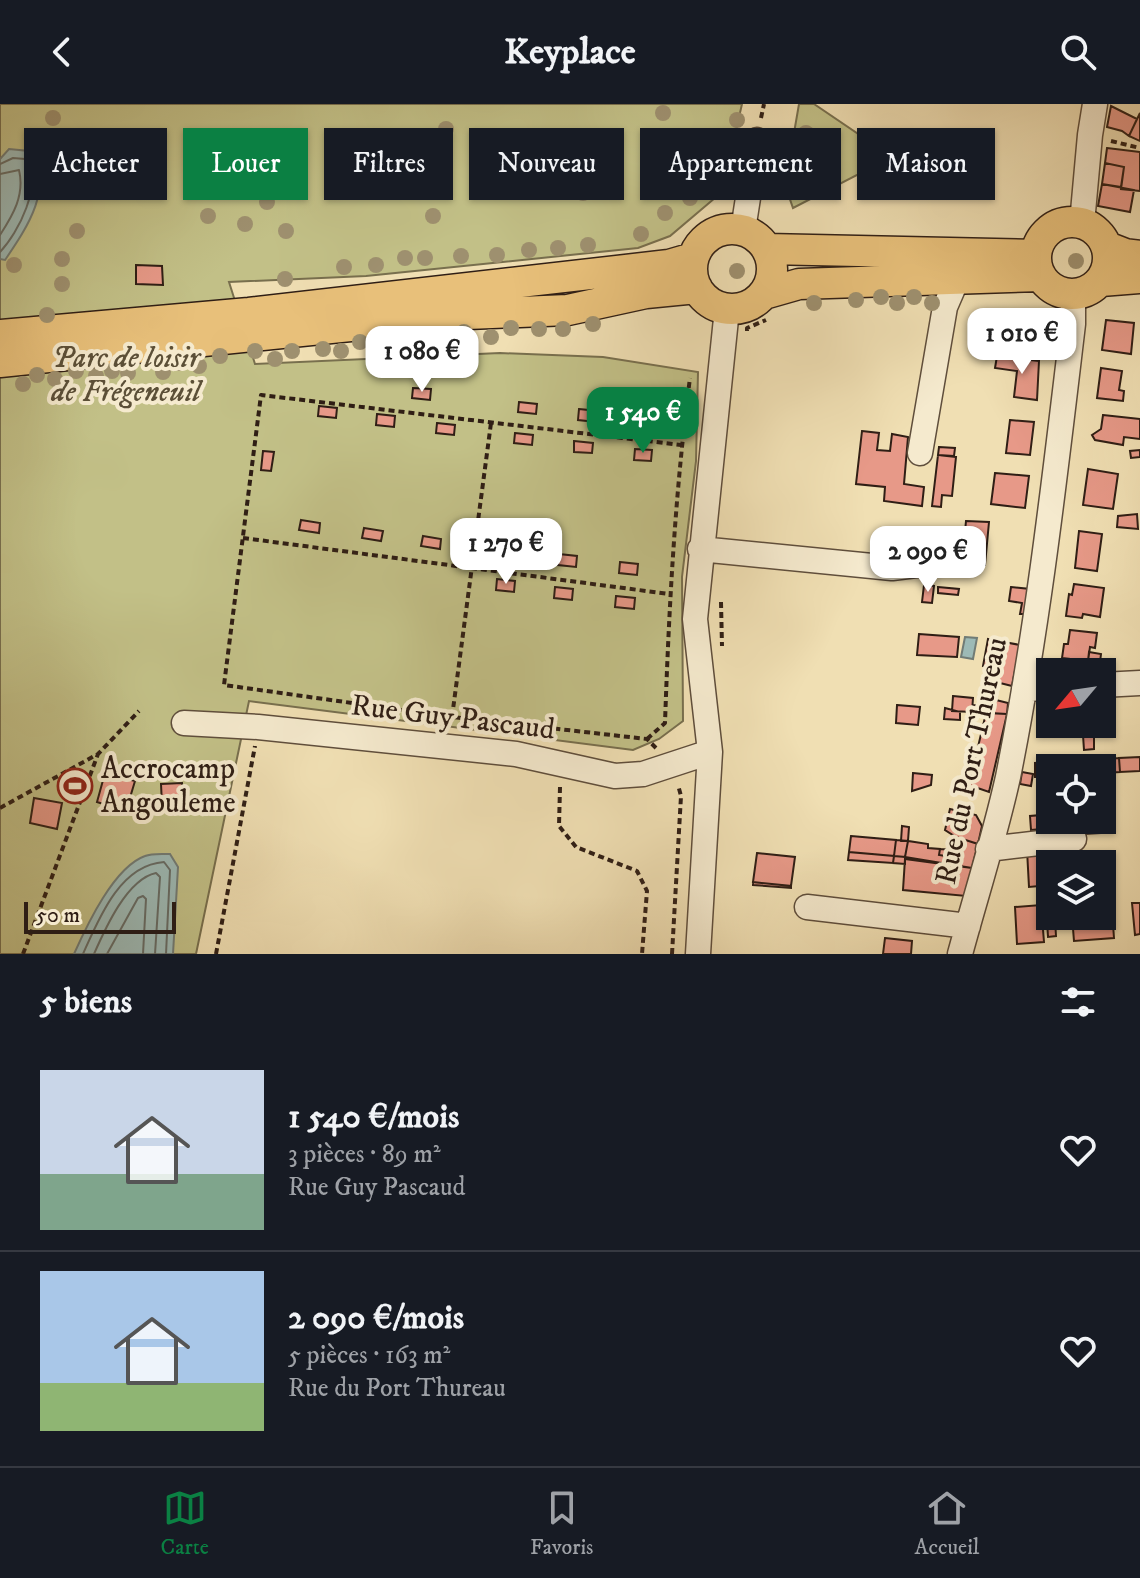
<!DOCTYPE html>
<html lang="fr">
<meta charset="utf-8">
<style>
:root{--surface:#171b24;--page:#242831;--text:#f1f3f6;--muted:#9ea1a6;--line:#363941;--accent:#0b8043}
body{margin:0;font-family:"IM FELL DW Pica",serif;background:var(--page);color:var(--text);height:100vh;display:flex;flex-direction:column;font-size:30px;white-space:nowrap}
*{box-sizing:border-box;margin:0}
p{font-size:26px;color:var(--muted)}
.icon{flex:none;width:44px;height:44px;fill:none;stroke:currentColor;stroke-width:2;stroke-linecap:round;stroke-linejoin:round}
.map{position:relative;height:850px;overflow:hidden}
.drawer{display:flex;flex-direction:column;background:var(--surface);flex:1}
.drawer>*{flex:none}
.hud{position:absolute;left:24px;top:24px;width:1092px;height:72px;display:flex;gap:16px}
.needle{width:52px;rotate:241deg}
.fabs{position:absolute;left:1036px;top:554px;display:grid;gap:16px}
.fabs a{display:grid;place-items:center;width:80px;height:80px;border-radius:0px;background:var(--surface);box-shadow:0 2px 6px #0004;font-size:40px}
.scale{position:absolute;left:24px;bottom:20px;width:152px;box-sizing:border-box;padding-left:8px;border:4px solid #2f1e15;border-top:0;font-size:22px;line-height:28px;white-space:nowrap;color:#2f1e15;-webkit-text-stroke:6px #f5eace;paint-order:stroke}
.price{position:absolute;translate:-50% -68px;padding:0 18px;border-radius:16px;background:#fff;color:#222;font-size:26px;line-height:52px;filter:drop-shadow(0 2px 4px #0008)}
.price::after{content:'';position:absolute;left:50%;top:48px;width:24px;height:18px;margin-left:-12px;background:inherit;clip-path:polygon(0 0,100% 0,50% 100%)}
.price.current{background:var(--accent);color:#fff}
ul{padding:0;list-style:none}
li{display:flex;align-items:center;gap:24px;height:200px;padding:0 40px}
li+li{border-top:2px solid var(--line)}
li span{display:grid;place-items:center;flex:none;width:224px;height:160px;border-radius:0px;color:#555}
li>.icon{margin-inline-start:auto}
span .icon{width:96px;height:96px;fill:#fffc;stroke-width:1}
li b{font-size:34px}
h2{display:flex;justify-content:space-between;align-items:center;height:96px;padding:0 40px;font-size:34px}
.pill{padding:0 28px;border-radius:0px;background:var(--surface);box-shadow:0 2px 6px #0004;font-size:28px;line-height:72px}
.pill.current{background:var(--accent);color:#fff}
header{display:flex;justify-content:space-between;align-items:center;height:104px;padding:0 40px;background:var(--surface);font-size:36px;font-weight:700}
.tab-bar{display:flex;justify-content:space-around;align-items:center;height:112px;border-top:2px solid var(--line);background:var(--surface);font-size:22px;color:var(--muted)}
.tab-bar a{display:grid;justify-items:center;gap:4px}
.tab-bar .current{color:var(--accent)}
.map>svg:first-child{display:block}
</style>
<header><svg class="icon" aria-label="back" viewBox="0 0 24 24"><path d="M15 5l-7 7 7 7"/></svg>Keyplace<svg class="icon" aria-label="search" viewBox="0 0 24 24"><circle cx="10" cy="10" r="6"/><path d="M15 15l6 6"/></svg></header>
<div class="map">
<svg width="1140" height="850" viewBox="0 0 1140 850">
<rect width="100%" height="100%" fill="#f0dfb3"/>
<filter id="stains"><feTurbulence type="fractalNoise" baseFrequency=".0025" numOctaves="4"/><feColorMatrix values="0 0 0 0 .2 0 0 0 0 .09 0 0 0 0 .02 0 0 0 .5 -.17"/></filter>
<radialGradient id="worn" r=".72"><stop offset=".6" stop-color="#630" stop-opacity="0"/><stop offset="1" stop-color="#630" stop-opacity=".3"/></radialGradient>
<path fill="#c2c087" stroke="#786f4e" stroke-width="2" d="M0,0H742L722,88L670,132L638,144L366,172L229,178L255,260L500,249L603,253L698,268L696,357L682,473L683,617L659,635L633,646L249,597L196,850H0Z
M799,0H814L892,53L793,104L785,81Z"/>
<path fill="#9dbab6" stroke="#717c76" stroke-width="2" d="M9,45L29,47C56,82 26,125 5,156L0,155V55Z
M965,533L977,534L973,555L961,553Z
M170,750L178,763L173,850H74C87,821 114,763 145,752C152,749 163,750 170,750Z"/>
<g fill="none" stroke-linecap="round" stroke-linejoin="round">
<path stroke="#666c66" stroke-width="2" d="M0,60L13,54L25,55C44,80 18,129 0,148
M0,70L19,66C25,91 13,111 0,131
M83,850C99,814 120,761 164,758L170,766L166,850
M94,850C105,825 127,775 156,769L160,773L155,850
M107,850L138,794L143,792L146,795L143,850"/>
</g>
<path fill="#e79988" stroke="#2f1e15" stroke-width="2" d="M1111,2L1137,15L1129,32L1122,27L1107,23Z
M1140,9V37L1129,32Z
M1107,44L1140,48V87L1121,85L1124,63L1105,59Z
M1105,59L1124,63L1121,83L1102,80Z
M1102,80L1134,86L1130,108L1098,102Z
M136,161L162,162L163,181L136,180Z
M1003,214L1027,217L1023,247L999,244Z
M1106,216L1134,219L1131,250L1102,246Z
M997,252L1039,257L1037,296L1014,293L1017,267L995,264Z
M1101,264L1122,267L1119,286L1124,287L1123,297L1097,294Z
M413,284L431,285L430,296L412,294Z
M519,298L537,300L536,310L518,308Z
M319,302L337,304L336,314L318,312Z
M579,305L598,307L596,318L578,316Z
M377,310L395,312L394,323L376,321Z
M1103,311L1140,315V335L1124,333L1123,341L1095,336L1092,331L1101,325Z
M639,312L654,314V325L638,323Z
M1010,316L1034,318L1030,351L1006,349Z
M437,319L455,321L454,331L436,329Z
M862,327L879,329L877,346L890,347L892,330L908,333L904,380L924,383L922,402L884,397L885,383L856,380Z
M515,329L533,331L532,341L514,339Z
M574,337L593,339L592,349L574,348Z
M939,343L955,344L954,352L938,351Z
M635,345L652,346L651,357L634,356Z
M1140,346V353L1131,354L1130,347Z
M263,347L274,348L271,367L261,366Z
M938,351L956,353L952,392L942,391L941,403L932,402Z
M1088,365L1118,370L1113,405L1083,401Z
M995,369L1029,372L1025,404L991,400Z
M1137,410L1138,425L1117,423L1118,412Z
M301,416L320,419L319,429L299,426Z
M966,417L989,418L985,461L962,459Z
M364,424L383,427L381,437L362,434Z
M1079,427L1102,430L1097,467L1075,464Z
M423,432L441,435L440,445L421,442Z
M500,442L518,444L517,455L499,453Z
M559,450L577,452L576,463L558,461Z
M620,458L638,460L637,471L619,469Z
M497,475L515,477L514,488L496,486Z
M1074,480L1104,484L1100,513L1083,510L1082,514L1066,512L1069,490L1072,491Z
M924,481L934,482L932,499L922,498Z
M555,483L573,485L572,496L554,494Z
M938,483L959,485L958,491L938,489Z
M1011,483L1030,485L1025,510H1020L1022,499L1009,497Z
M616,492L635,494L634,505L615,503Z
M1070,526L1097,529L1095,544L1090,543L1088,557L1062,554L1064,540H1068Z
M919,530L959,533L957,553L917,551Z
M988,535L1020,541L1012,582L984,575L986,563L983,562Z
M1089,548L1101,550L1100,558L1088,557Z
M953,592L973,594L972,608L952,607Z
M992,595L1008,599L1007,610L990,609Z
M897,601L920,603L918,621L896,619Z
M973,601L991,602L990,609L972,608Z
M945,604L960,608V616L944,615Z
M986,609L1007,610L989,688L969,681Z
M1094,630V645L1084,646L1083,631Z
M1140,653V667L1120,668L1119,654Z
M1119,654L1120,668L1102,669V664H1095V656Z
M1074,656L1095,655V664H1075Z
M1074,656L1075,664H1050V672L1035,673V659Z
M1022,668L1033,670L1031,682L1020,680Z
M105,669L135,677L126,707L97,698Z
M913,669L932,671L931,681L912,687Z
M1050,672V716H1062L1063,723L1031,726L1030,712L1041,711L1038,673Z
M182,679L183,700L162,701L161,680Z
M34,694L62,699L57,725L30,719Z
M950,705L976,711L982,722L978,740L956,733L945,726Z
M1099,718L1100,729L1083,730V720Z
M902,722L909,723L908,737H901Z
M851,732L896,736L894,752L849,748Z
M956,733L978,740L972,764L905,753L908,737L928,740V744L940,745L939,751L952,753Z
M896,736L908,737L905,753L894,752Z
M1067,742L1069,760H1050V781L1029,783L1027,746Z
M940,745L954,746L952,753L939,751Z
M849,748L894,752L893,759L848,756Z
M757,749L795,753L791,782L753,778Z
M894,752L905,753V760L893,759Z
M905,755L972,764L966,792L903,786Z
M753,778L791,782V784L753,781Z
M1108,789L1111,793L1114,834L1074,837L1072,812H1102V790Z
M1132,799H1140V830L1135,831Z
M1041,801L1044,838L1017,840L1015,803Z
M1055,815L1056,832L1048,833L1047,816Z
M885,834L912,837L911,850H883Z"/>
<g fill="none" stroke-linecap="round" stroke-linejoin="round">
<g stroke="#5f4e3c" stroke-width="27">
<path id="minor" d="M1082,119L1090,31L1095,0
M743,126L757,36
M920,349L945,203L958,173
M700,445L892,464L940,458
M1102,581L1140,579
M1024,585L1050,584
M184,619L258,623L516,650L615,672L643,670L710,648
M988,745L1074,735
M807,803L968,822
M698,850L710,648L695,515L727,205
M960,850C976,791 995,732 1008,673C1038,523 1055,371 1073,220V191"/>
</g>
<g stroke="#2f1e15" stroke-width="33">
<path id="major" d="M1036 154a36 36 0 1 1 72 0a36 36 0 1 1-72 0Z
M692 165a40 40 0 1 1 80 0a40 40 0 1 1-80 0Z
M1107,143L1125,150L1140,152
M767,145L1036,151
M1101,177L1140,174
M764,190L799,180L1041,172
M0,231L249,209L669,161L693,154
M0,258L468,210L568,206L646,189L697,184"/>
</g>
<path stroke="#2f1e15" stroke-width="4" stroke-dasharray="6 4" stroke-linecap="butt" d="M761,14L764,0
M1111,37L1140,44
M747,227V224L766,216
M243,434L669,490
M721,498L722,542
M452,613L491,319
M647,635L665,619C669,503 675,389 690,274
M656,644L647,635L452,613L224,581L261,291L681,341
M560,683L559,722L576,743L637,767L647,787L642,850
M0,704L98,650L139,607
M23,850L98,650
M216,850L255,642
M672,850L681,692L678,681"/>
<use href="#minor" stroke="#f5eace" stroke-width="24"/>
<use href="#major" stroke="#e8c07a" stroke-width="30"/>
</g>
<g fill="#9e906f">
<circle cx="663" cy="9" r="8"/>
<circle cx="53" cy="14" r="8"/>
<circle cx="737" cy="16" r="8"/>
<circle cx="446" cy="25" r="8"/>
<circle cx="806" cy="29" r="8"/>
<circle cx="656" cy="39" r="8"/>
<circle cx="595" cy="41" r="8"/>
<circle cx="519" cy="42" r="8"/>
<circle cx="833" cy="49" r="8"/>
<circle cx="445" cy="50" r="8"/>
<circle cx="726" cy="51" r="8"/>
<circle cx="650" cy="64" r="8"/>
<circle cx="717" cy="75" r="8"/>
<circle cx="112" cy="78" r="8"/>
<circle cx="437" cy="83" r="8"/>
<circle cx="75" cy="87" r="8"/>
<circle cx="583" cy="89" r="8"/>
<circle cx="690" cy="94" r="8"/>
<circle cx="267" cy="98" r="8"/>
<circle cx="665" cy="109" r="8"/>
<circle cx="208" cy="112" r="8"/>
<circle cx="433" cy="112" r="8"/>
<circle cx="245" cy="120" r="8"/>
<circle cx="77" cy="127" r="8"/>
<circle cx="286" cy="127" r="8"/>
<circle cx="641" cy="130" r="8"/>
<circle cx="588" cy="141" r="8"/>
<circle cx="558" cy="144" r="8"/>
<circle cx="529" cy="146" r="8"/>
<circle cx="497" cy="151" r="8"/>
<circle cx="461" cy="152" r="8"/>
<circle cx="405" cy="154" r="8"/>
<circle cx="425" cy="154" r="8"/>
<circle cx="62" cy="155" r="8"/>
<circle cx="1076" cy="157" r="8"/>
<circle cx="14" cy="161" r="8"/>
<circle cx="376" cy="161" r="8"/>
<circle cx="344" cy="163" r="8"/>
<circle cx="737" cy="167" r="8"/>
<circle cx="285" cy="175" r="8"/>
<circle cx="62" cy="180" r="8"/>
<circle cx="881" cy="193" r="8"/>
<circle cx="914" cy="193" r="8"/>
<circle cx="856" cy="196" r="8"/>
<circle cx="814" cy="199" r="8"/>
<circle cx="897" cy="199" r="8"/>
<circle cx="932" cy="199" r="8"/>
<circle cx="47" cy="211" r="8"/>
<circle cx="593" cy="220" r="8"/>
<circle cx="511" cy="224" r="8"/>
<circle cx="539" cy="225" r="8"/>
<circle cx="563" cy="225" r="8"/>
<circle cx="464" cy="228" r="8"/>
<circle cx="491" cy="233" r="8"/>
<circle cx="397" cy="235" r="8"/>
<circle cx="360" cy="238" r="8"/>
<circle cx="418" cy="240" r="8"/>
<circle cx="381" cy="241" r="8"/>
<circle cx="446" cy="242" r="8"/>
<circle cx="323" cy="245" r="8"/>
<circle cx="255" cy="247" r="8"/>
<circle cx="292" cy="247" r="8"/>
<circle cx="341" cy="247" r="8"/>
<circle cx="220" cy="252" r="8"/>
<circle cx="275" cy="255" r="8"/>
<circle cx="179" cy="259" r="8"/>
<circle cx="199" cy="262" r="8"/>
<circle cx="76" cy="267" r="8"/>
<circle cx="112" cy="267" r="8"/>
<circle cx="163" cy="268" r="8"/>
<circle cx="128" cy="269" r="8"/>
<circle cx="37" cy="271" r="8"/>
<circle cx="96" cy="272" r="8"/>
<circle cx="55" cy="275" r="8"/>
<circle cx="23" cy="280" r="8"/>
</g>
<defs>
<g id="stadium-ring" transform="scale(1.8)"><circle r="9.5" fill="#f5eace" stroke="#8f2418" stroke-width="1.5"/><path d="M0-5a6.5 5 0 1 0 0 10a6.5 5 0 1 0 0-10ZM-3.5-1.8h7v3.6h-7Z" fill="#8f2418"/></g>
</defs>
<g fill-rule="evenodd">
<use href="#stadium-ring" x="75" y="682"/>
</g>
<g text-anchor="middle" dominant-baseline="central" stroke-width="8" stroke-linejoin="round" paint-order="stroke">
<g font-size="30" font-style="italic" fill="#5b4f37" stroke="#f5eace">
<text x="126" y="254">Parc de loisir<tspan x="126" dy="34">de Frégeneuil</tspan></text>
</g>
<g font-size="30" fill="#2f1e15" stroke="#f5eace">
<text transform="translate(453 614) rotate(7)">Rue Guy Pascaud</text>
<text transform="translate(972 657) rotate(-78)">Rue du Port Thureau</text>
</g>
<g font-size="30" fill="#2f1e15" stroke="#f5eace" text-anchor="start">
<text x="101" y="665">Accrocamp<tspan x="101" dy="34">Angouleme</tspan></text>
</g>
</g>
<rect width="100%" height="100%" filter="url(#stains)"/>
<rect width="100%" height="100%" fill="url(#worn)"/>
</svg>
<div class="fabs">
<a><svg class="needle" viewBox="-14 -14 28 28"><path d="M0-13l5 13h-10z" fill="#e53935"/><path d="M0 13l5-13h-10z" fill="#9ea1a6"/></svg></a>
<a><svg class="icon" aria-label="locate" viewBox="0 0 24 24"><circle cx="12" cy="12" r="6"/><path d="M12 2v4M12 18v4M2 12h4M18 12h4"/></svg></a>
<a><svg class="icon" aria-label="layers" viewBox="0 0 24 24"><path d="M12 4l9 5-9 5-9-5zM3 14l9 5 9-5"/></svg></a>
</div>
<div class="scale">50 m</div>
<b class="price" style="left:1022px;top:272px">1 010 €</b>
<b class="price" style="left:422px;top:290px">1 080 €</b>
<b class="price current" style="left:643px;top:351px">1 540 €</b>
<b class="price" style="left:506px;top:482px">1 270 €</b>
<b class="price" style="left:928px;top:490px">2 090 €</b>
<div class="hud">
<a class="pill">Acheter</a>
<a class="pill current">Louer</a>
<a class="pill">Filtres</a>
<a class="pill">Nouveau</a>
<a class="pill">Appartement</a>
<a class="pill">Maison</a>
</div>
</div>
<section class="drawer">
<h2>5 biens<svg class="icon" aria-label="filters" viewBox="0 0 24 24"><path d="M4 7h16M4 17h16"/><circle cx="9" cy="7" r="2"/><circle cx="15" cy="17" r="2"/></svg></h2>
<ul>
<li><span style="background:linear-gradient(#c9d6e8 65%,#7fa58c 0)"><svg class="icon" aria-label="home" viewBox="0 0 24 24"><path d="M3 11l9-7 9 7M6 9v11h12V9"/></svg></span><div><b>1 540 €/mois</b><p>3 pièces · 89 m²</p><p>Rue Guy Pascaud</p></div><svg class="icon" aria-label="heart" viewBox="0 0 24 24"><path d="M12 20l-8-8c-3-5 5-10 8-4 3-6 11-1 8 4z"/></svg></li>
<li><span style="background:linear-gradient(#a9c7e8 70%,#8fb573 0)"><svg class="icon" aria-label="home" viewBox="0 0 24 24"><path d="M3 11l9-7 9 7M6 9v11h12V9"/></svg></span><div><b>2 090 €/mois</b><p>5 pièces · 163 m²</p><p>Rue du Port Thureau</p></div><svg class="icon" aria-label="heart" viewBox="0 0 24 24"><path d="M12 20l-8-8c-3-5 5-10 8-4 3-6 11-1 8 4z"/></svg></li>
</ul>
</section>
<nav class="tab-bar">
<a class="current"><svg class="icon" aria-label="map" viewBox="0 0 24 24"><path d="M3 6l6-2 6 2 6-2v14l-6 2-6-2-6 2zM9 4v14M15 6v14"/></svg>Carte</a>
<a><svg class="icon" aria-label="saved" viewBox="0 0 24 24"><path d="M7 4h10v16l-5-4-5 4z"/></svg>Favoris</a>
<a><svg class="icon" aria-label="home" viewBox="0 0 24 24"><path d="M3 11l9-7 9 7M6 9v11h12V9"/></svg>Accueil</a>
</nav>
